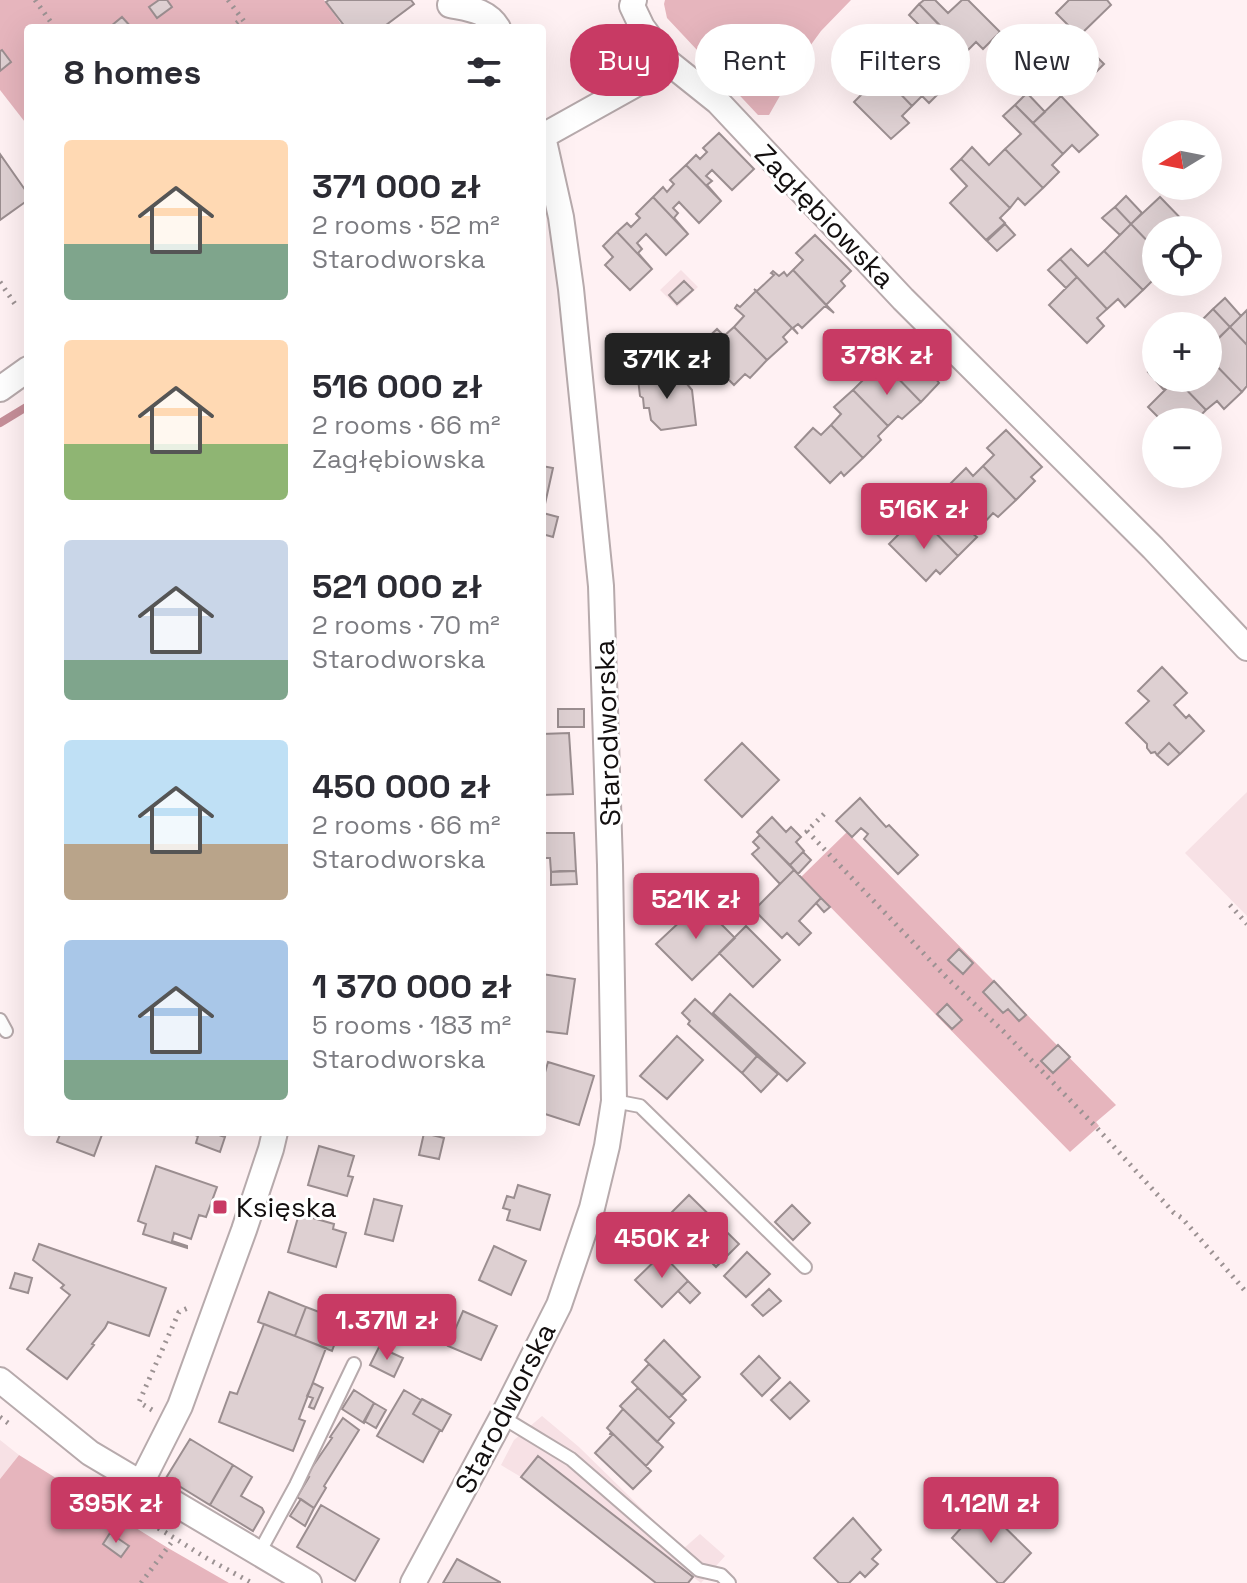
<!DOCTYPE html>
<meta charset="utf-8">
<style>
:root{--surface:#fff;--page:#f2f2f3;--text:#2b2b33;--muted:#7c7c81;--accent:#c83a64}
body{margin:0;font-family:"Space Grotesk",sans-serif;background:var(--page);color:var(--text);height:100vh;display:flex;flex-direction:column;font-size:30px;white-space:nowrap}
*{box-sizing:border-box;margin:0}
p{font-size:26px;color:var(--muted)}
.icon{flex:none;width:44px;height:44px;fill:none;stroke:currentColor;stroke-width:2;stroke-linecap:round;stroke-linejoin:round}
.map{position:relative;flex:1;overflow:hidden}
.panel{position:absolute;left:24px;top:24px;width:522px;height:1112px;display:flex;flex-direction:column;background:var(--surface);border-radius:8px;box-shadow:0 8px 32px #0002}
.panel>*{flex:none}
.banner{position:absolute;left:570px;top:24px;width:556px;height:72px;display:flex;gap:16px}
.needle{width:52px;rotate:260deg}
.buttons{position:absolute;left:1142px;top:120px;display:grid;gap:16px}
.buttons a{display:grid;place-items:center;width:80px;height:80px;border-radius:50%;background:var(--surface);box-shadow:0 8px 32px #0002;font-size:40px}
.price{position:absolute;translate:-50% -68px;padding:0 18px;border-radius:8px;background:var(--accent);color:#fff;font-size:26px;line-height:52px;filter:drop-shadow(0 2px 4px #0008)}
.price::after{content:'';position:absolute;left:50%;top:48px;width:24px;height:18px;margin-left:-12px;background:inherit;clip-path:polygon(0 0,100% 0,50% 100%)}
.price.current{background:#222;color:#fff}
ul{padding:0;list-style:none}
li{display:flex;align-items:center;gap:24px;height:200px;padding:0 40px}
li span{display:grid;place-items:center;flex:none;width:224px;height:160px;border-radius:8px;color:#555}
li>.icon{margin-inline-start:auto}
span .icon{width:96px;height:96px;fill:#fffc;stroke-width:1}
li b{font-size:34px}
h2{display:flex;justify-content:space-between;align-items:center;height:96px;padding:0 40px;font-size:34px}
.pill{padding:0 28px;border-radius:36px;background:var(--surface);box-shadow:0 8px 32px #0002;font-size:28px;line-height:72px}
.pill.current{background:var(--accent);color:#fff}
.map>svg:first-child{display:block}
</style>
<div class="map">
<svg width="1247" height="1583" viewBox="0 0 1247 1583">
<rect width="100%" height="100%" fill="#fff1f3"/>
<path fill="#f7e1e5" d="M681,270L698,287L677,307L660,290Z
M1247,792V916L1185,853Z
M542,1416L579,1447L683,1549L700,1534L725,1556L701,1583L693,1577L688,1583H656L521,1477L501,1465L514,1440Z
M0,1440L19,1455L0,1479Z"/>
<path fill="#e6b5bd" d="M0,0H324L344,28H28V126L0,90Z
M665,0H851L821,31L802,57L769,115H758L667,18L664,4Z
M847,832L1116,1105L1096,1122L1099,1126L1097,1128L1070,1152L801,877Z
M19,1455L168,1548L229,1583H0V1479Z"/>
<g fill="none" stroke-linecap="round" stroke-linejoin="round">
<path stroke="#c68f99" stroke-width="8" d="M0,423L28,406"/>
</g>
<path fill="#ded0d2" stroke="#9b8e90" stroke-width="2" d="M159,0H167L172,7L157,18L149,7Z
M329,0H411L414,4L382,28H346L326,2Z
M924,0H935L948,13L962,0H968L1000,32L983,49L976,42L966,52L919,4Z
M1069,0H1107L1111,5L1079,36L1056,13Z
M919,4L967,54L958,62L965,70L948,87L909,48L926,32L909,15Z
M122,17L132,28H113L111,26Z
M876,46L892,64L909,48L946,86L929,103L922,96L912,106L865,57Z
M1089,49L1104,64L1087,81L1072,66Z
M2,50L11,62L0,71V51Z
M865,57L912,106L902,116L909,123L891,139L854,102L871,85L854,68Z
M1027,93L1045,112L1033,123L1015,105Z
M1061,96L1098,135L1079,152L1072,145L1063,154L1033,123Z
M1015,105L1063,154L1052,165L1059,172L1043,188L1005,149L1021,134L1003,116Z
M719,133L754,169L732,190L712,170L706,176L712,181L707,185L721,201L686,165L696,155L700,159L707,152L703,148Z
M972,147L989,165L1005,149L1043,188L1025,205L1018,198L1010,208L961,159Z
M0,154L28,194V200L0,220Z
M961,159L1010,208L1000,218L1005,223L986,240L950,203L967,186L951,169Z
M686,165L721,201L699,223L679,202L673,208L678,213L674,218L688,234L653,197L663,187L667,192L674,184L670,180Z
M1126,196L1142,213L1131,224L1115,207Z
M653,197L688,234L666,255L646,234L637,243L642,249L638,253L652,269L617,232L627,223L631,227L640,218L636,214Z
M1160,197L1192,230H1156V250L1131,224Z
M1115,207L1131,224L1120,235L1102,218Z
M1005,224L1015,235L997,251L987,241Z
M1131,224L1156,250V262L1152,266L1156,270V277L1143,290L1104,251Z
M617,232L652,269L630,290L605,265L613,257L603,246Z
M815,235L851,271L841,281L845,286L826,305L793,270L803,260L796,253Z
M1071,249L1088,266L1104,251L1143,290L1125,307L1118,299L1107,309L1060,259Z
M1060,259L1077,277L1066,288L1048,270Z
M793,270L834,313L825,306L802,328L798,324L793,328L798,334L754,289L757,291L774,275L771,273L773,271L779,276L784,272L787,276Z
M1077,277L1107,309L1097,318L1104,326L1087,343L1049,305Z
M684,281L693,290L677,304L669,295Z
M756,291L792,328L783,337L787,342L767,360L734,327L744,316L735,308L737,305L740,307Z
M1225,298L1241,316L1230,327L1213,309Z
M1213,309L1230,327L1219,338L1202,320Z
M1247,310V345L1230,327Z
M734,327L767,360L750,378L745,374L734,385L697,348L717,329L724,336Z
M1230,327L1247,345V386L1242,392L1208,357V348Z
M910,332L946,369L936,379L939,383L921,402L889,369L899,359L891,351Z
M1208,357L1242,392L1224,409L1217,401L1206,410L1176,379L1208,378Z
M1156,364V378L1176,379L1164,390L1148,372Z
M653,367L655,383L682,378L692,390L696,425L661,430L651,420L649,408H644L643,398L640,396L637,370Z
M889,369L921,402L902,419L898,416L888,426L853,390L871,372L879,379Z
M1176,379L1206,410L1196,420L1198,422H1163L1148,407Z
M853,390L888,426L878,436L881,440L863,458L831,425L841,414L834,407Z
M831,425L863,458L844,476L841,472L830,483L795,447L813,428L821,435Z
M1006,430L1042,467L1031,477L1035,481L1016,500L983,466L994,455L987,448Z
M542,466L553,468L543,513L558,517L553,537L542,534Z
M983,466L1016,500L998,517L993,513L983,524L947,487L966,468L973,476Z
M947,487L983,524L973,534L977,537L958,556L925,522L936,512L929,505Z
M925,522L958,556L940,574L936,570L926,581L889,544L908,525L915,532Z
M1162,667L1187,693L1174,705L1186,718L1189,715L1204,731L1180,754L1169,743L1157,755L1155,752L1151,753L1147,748V744L1126,723L1149,701L1138,691Z
M558,709H584V727H558Z
M569,733L573,794L542,795V734Z
M742,743L779,780L742,817L705,780Z
M1169,743L1180,754L1168,765L1157,755Z
M860,798L886,827L889,825L918,855L898,874L864,839L868,834L861,828L852,837L836,821Z
M772,817L786,832L791,827L801,837L796,842L804,851L790,865L757,832Z
M542,833H574L576,871L551,872L550,858H542Z
M760,835L794,870L780,884L752,854L759,848L753,842Z
M803,852L811,860L798,874L790,865Z
M794,870L821,898L799,921L811,933L799,945L787,933L782,938L754,910Z
M560,871H576L577,884L551,885V872Z
M821,898L830,907L824,912L816,903Z
M700,903L735,938L692,980L656,944Z
M746,926L780,960L753,987L719,953Z
M959,949L973,963L963,974L948,960Z
M542,974L575,979L567,1034L542,1031Z
M994,981L1026,1015L1019,1021L1008,1009L1003,1013L983,992Z
M730,994L805,1063L787,1081L713,1013Z
M695,999L757,1056L742,1073L688,1024L690,1021L682,1013Z
M947,1004L962,1020L952,1029L937,1014Z
M677,1036L703,1060L667,1099L640,1076Z
M1058,1045L1070,1057L1053,1073L1041,1061Z
M757,1056L778,1074L761,1092L742,1073Z
M548,1062L594,1076L579,1125L542,1113V1083Z
M61,1132H103L94,1156L57,1142Z
M185,1132H210L225,1137L220,1152L196,1143L198,1136Z
M424,1133L444,1138L439,1159L419,1155Z
M319,1146L354,1156L348,1176L353,1177L347,1196L308,1185Z
M156,1166L217,1187L206,1217L199,1215L191,1239L174,1233L172,1241L187,1246V1248L143,1234L146,1224L138,1221Z
M518,1185L550,1195L540,1230L507,1220L510,1210L503,1208L507,1196L514,1198Z
M689,1195L739,1244L716,1267L667,1217Z
M374,1199L402,1206L393,1241L365,1234Z
M792,1205L810,1223L793,1240L775,1222Z
M299,1214L334,1224L333,1229L346,1233L336,1267L288,1252Z
M39,1244L166,1288L149,1336L108,1322L105,1328L92,1344L94,1345L67,1379L27,1349L70,1295L61,1288L64,1285L33,1260Z
M494,1246L526,1261L511,1295L479,1280Z
M747,1252L770,1274L746,1297L724,1276Z
M662,1254L688,1281L662,1307L635,1280Z
M15,1273L32,1278L28,1293L10,1288Z
M688,1281L700,1293L690,1303L678,1291Z
M769,1289L781,1301L763,1316L752,1305Z
M269,1292L306,1307L295,1336L258,1322Z
M306,1307L343,1321L332,1351L295,1336Z
M463,1311L497,1326L481,1360L448,1346Z
M264,1324L326,1348L299,1419L305,1421L293,1451L219,1422L230,1392L237,1394Z
M664,1340L700,1377L682,1395L645,1360Z
M379,1347L403,1358L394,1377L370,1365Z
M759,1356L780,1378L762,1396L741,1374Z
M649,1364L686,1400L669,1418L632,1382Z
M790,1382L809,1401L790,1419L771,1400Z
M313,1383L323,1388L314,1409L309,1407L313,1398L307,1396Z
M638,1388L674,1423L657,1442L620,1406Z
M354,1390L374,1403L364,1423L342,1409Z
M404,1390L421,1400L413,1414L440,1430L423,1462L377,1436Z
M422,1399L451,1415L442,1431L413,1414Z
M374,1403L386,1410L376,1428L364,1421Z
M623,1409L663,1447L646,1466L607,1428Z
M343,1418L359,1430L324,1486L326,1488L314,1508L297,1497L309,1477L306,1476L332,1438L330,1437Z
M611,1432L651,1471L633,1489L595,1453L612,1435L610,1434Z
M190,1439L233,1465L210,1505L166,1478Z
M538,1456L693,1577L688,1583H656L521,1477Z
M233,1465L252,1477L241,1496L262,1508L264,1512L253,1531L210,1505Z
M301,1499L314,1508L305,1526L290,1516Z
M321,1505L379,1539L355,1581L297,1547Z
M982,1505L1031,1553L1003,1583H998L952,1538Z
M853,1518L881,1550L872,1559L878,1564L865,1577L860,1572L849,1583H839L814,1558Z
M110,1533L129,1546L121,1557L103,1544Z
M457,1559L500,1582V1583H443Z"/>
<g fill="none" stroke-linecap="round" stroke-linejoin="round">
<g stroke="#b7aaac" stroke-width="16">
<path id="service" d="M0,1020L6,1031
M614,1101L640,1106L805,1267
M502,1417L571,1459L699,1570L721,1575L729,1583
M259,1553L296,1485L354,1364"/>
</g>
<g stroke="#b7aaac" stroke-width="28">
<path id="minor" d="M634,0L632,6L642,27L668,62
M450,5C469,9 487,10 498,28
M543,136L638,83L668,62L718,102L903,299L1153,548L1247,648
M0,389L28,369
M0,1380L90,1453L309,1583
M141,1483L180,1406L244,1230L271,1149L275,1132
M413,1583L506,1410L559,1305L592,1208L607,1146L614,1101L610,865L601,586L571,289L561,217L542,132"/>
</g>
<path stroke="#9c9293" stroke-width="5" stroke-dasharray="2 6" stroke-linecap="butt" d="M35,0L55,28
M228,0L249,28
M230,28L242,19
M0,282L17,307
M824,814L807,831L947,978L1004,1032L1097,1128L1174,1213L1182,1218L1247,1293
M1230,905L1247,924
M152,1410L139,1402L179,1312L190,1307
M0,1417L12,1426
M97,1490L208,1559L252,1583
M141,1583L174,1539"/>
<use href="#service" stroke="#fff" stroke-width="12"/>
<use href="#minor" stroke="#fff" stroke-width="24"/>
</g>
<rect fill="#c83a64" stroke="#fff" stroke-width="3" x="212" y="1199" width="16" height="16" rx="4"/>
<g text-anchor="middle" dominant-baseline="central" stroke-width="6" stroke-linejoin="round" paint-order="stroke">
<g font-size="28" fill="#130f0f" stroke="#fff">
<text transform="translate(825 216) rotate(46)">Zagłębiowska</text>
<text transform="translate(607 733) rotate(-92)">Starodworska</text>
<text transform="translate(505 1408) rotate(-63)">Starodworska</text>
</g>
<g font-size="28" fill="#130f0f" stroke="#fff" text-anchor="start">
<text x="236" y="1207">Księska</text>
</g>
</g>
</svg>
<div class="buttons">
<a><svg class="needle" viewBox="-14 -14 28 28"><path d="M0-13l5 13h-10z" fill="#e53935"/><path d="M0 13l5-13h-10z" fill="#7c7c81"/></svg></a>
<a><svg class="icon" aria-label="locate" viewBox="0 0 24 24"><circle cx="12" cy="12" r="6"/><path d="M12 2v4M12 18v4M2 12h4M18 12h4"/></svg></a>
<a>+</a>
<a>−</a>
</div>
<b class="price" style="left:887px;top:397px">378K zł</b>
<b class="price current" style="left:667px;top:401px">371K zł</b>
<b class="price" style="left:924px;top:551px">516K zł</b>
<b class="price" style="left:696px;top:941px">521K zł</b>
<b class="price" style="left:662px;top:1280px">450K zł</b>
<b class="price" style="left:387px;top:1362px">1.37M zł</b>
<b class="price" style="left:116px;top:1545px">395K zł</b>
<b class="price" style="left:991px;top:1545px">1.12M zł</b>
<div class="banner">
<a class="pill current">Buy</a>
<a class="pill">Rent</a>
<a class="pill">Filters</a>
<a class="pill">New</a>
</div>
<section class="panel">
<h2>8 homes<svg class="icon" aria-label="filters" viewBox="0 0 24 24"><path d="M4 7h16M4 17h16"/><circle cx="9" cy="7" r="2"/><circle cx="15" cy="17" r="2"/></svg></h2>
<ul>
<li><span style="background:linear-gradient(#ffd9b3 65%,#7fa58c 0)"><svg class="icon" aria-label="home" viewBox="0 0 24 24"><path d="M3 11l9-7 9 7M6 9v11h12V9"/></svg></span><div><b>371 000 zł</b><p>2 rooms · 52 m²</p><p>Starodworska</p></div></li>
<li><span style="background:linear-gradient(#ffd9b3 65%,#8fb573 0)"><svg class="icon" aria-label="home" viewBox="0 0 24 24"><path d="M3 11l9-7 9 7M6 9v11h12V9"/></svg></span><div><b>516 000 zł</b><p>2 rooms · 66 m²</p><p>Zagłębiowska</p></div></li>
<li><span style="background:linear-gradient(#c9d6e8 75%,#7fa58c 0)"><svg class="icon" aria-label="home" viewBox="0 0 24 24"><path d="M3 11l9-7 9 7M6 9v11h12V9"/></svg></span><div><b>521 000 zł</b><p>2 rooms · 70 m²</p><p>Starodworska</p></div></li>
<li><span style="background:linear-gradient(#bfe0f5 65%,#b9a48a 0)"><svg class="icon" aria-label="home" viewBox="0 0 24 24"><path d="M3 11l9-7 9 7M6 9v11h12V9"/></svg></span><div><b>450 000 zł</b><p>2 rooms · 66 m²</p><p>Starodworska</p></div></li>
<li><span style="background:linear-gradient(#a9c7e8 75%,#7fa58c 0)"><svg class="icon" aria-label="home" viewBox="0 0 24 24"><path d="M3 11l9-7 9 7M6 9v11h12V9"/></svg></span><div><b>1 370 000 zł</b><p>5 rooms · 183 m²</p><p>Starodworska</p></div></li>
</ul>
</section>
</div>
